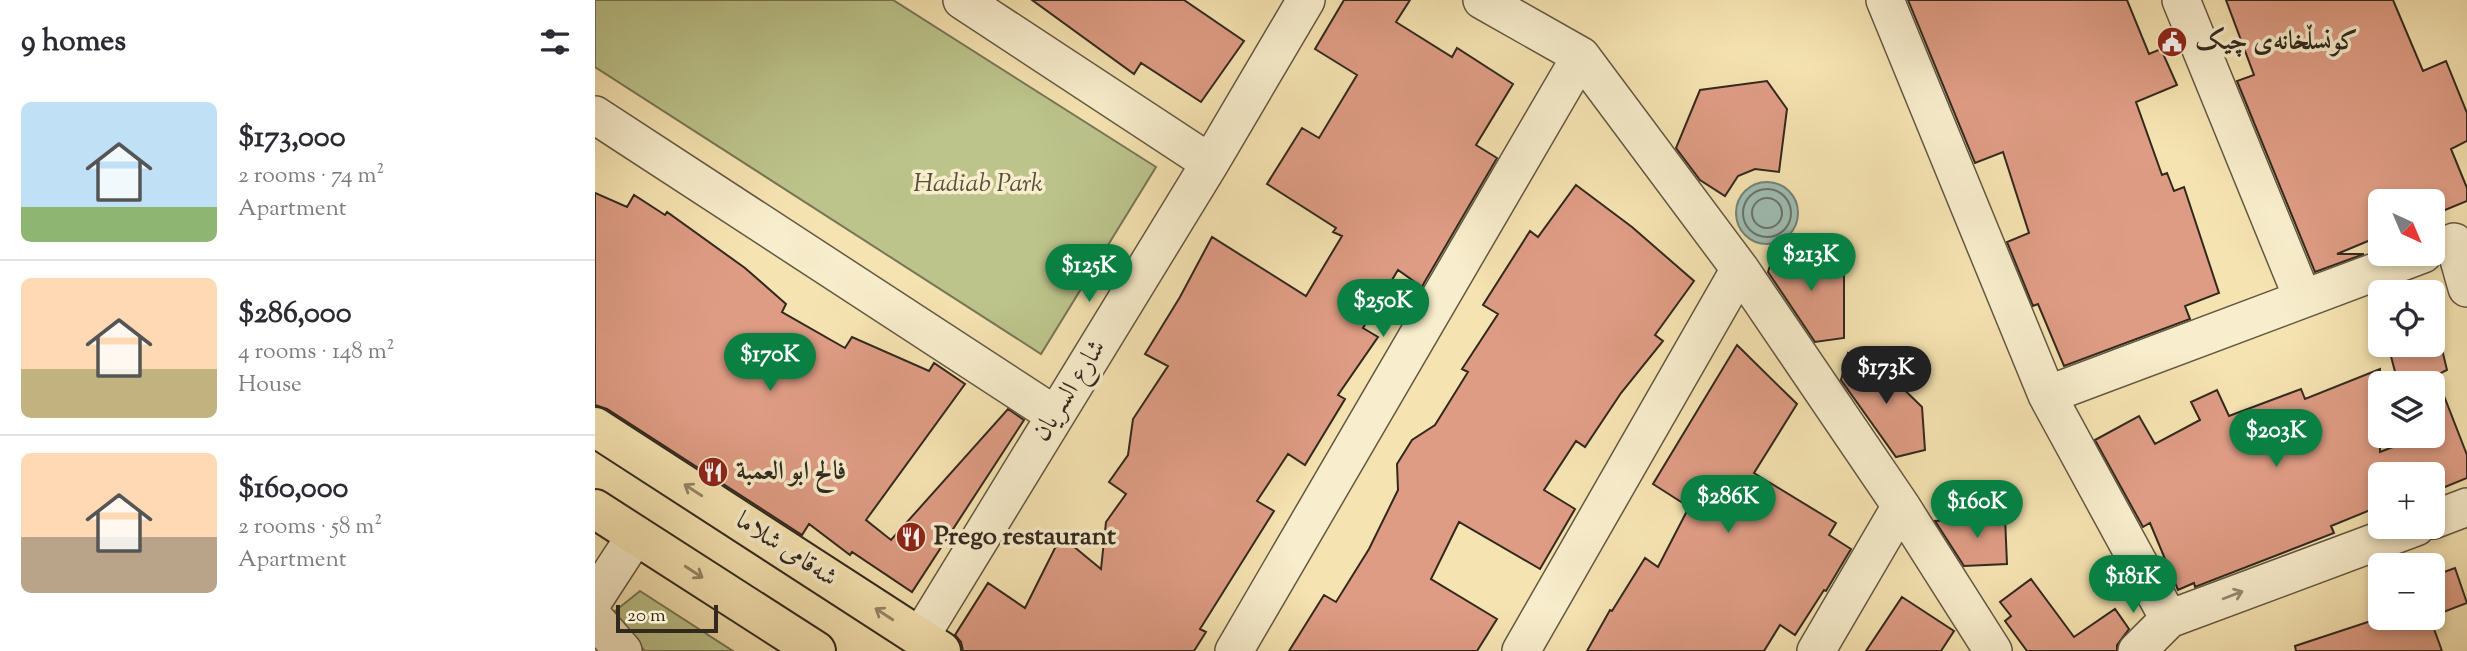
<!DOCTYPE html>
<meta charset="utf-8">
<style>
:root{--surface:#fff;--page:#f2f2f3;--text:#2b2b33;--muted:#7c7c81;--line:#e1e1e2;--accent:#0b8043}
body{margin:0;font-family:"Sorts Mill Goudy",Amiri,serif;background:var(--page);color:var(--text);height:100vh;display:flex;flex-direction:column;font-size:26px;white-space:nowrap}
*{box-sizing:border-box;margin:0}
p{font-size:23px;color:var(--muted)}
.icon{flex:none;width:38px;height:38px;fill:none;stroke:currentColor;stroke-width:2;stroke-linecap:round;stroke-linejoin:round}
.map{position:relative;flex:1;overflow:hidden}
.drawer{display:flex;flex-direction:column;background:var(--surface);width:595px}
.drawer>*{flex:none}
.needle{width:46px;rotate:136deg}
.tools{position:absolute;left:1773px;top:189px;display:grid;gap:14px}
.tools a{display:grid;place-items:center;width:77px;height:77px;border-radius:10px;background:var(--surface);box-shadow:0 4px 10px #0003;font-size:35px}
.scale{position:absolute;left:21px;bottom:18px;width:102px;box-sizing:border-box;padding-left:7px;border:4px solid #32291e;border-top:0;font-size:19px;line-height:24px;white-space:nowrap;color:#32291e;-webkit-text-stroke:5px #f8edcc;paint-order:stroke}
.price{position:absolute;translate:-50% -60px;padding:0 16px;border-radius:24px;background:var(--accent);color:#fff;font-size:23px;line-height:46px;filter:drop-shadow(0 2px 4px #0008)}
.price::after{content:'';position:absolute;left:50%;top:42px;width:21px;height:16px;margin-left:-10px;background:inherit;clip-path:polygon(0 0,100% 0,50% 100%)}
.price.on{background:#222;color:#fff}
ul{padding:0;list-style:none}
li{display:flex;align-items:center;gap:21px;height:175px;padding:0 21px}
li+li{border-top:2px solid var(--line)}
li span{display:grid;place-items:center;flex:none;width:196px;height:140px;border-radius:10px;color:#555}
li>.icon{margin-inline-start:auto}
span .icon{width:84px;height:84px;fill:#fffc;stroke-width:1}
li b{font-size:30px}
h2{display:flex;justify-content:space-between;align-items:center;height:84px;padding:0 21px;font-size:30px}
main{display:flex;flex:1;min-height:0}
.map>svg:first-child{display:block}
</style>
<main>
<section class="drawer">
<h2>9 homes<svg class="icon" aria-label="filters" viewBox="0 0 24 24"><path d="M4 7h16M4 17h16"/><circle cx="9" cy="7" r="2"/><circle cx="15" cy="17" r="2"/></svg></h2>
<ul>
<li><span style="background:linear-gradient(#bfe0f5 75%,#8fb573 0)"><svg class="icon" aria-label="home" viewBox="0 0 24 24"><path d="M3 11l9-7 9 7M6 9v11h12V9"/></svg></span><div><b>$173,000</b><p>2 rooms · 74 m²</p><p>Apartment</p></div></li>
<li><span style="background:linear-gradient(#ffd9b3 65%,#c2b280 0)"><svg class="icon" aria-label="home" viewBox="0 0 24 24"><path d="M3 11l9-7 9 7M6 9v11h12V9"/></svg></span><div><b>$286,000</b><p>4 rooms · 148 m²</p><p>House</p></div></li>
<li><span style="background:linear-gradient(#ffd9b3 60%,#b9a48a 0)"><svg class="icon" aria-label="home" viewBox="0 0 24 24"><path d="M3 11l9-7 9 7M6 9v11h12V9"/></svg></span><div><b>$160,000</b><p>2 rooms · 58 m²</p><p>Apartment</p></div></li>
</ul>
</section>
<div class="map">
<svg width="1872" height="651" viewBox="0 0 1872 651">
<rect width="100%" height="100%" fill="#f5e3b1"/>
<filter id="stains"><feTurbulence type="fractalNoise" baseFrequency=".00286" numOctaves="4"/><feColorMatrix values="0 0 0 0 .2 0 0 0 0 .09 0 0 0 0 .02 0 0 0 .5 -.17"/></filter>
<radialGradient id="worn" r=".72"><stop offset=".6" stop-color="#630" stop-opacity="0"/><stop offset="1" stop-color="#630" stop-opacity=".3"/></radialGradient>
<path fill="#bcc48c" stroke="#777655" stroke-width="2" d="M0,0H298L561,167L446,354L0,67Z
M45,591L138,651H50L14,616Z"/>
<path fill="#9fbdb4" stroke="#738278" stroke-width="2" d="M1141 213a31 31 0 1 1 62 0a31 31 0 1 1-62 0Z"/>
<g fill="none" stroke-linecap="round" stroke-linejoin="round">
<path stroke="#687369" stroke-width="2" d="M1148 213a24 24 0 1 1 48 0a24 24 0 1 1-48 0Z
M1157 213a15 15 0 1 1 30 0a15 15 0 1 1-30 0Z"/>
</g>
<path fill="#de9c84" stroke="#32291e" stroke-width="2" d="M437,0H589L649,41L606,102L546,63L539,74Z
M749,0H815L801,22L857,57L862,48L918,84L881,145L902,158L829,283L827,287L803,270L768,328L783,337L743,395L750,399L710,465L693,454L662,501L679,511L605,629L611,632L599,651H368L366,642L360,635L393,583L430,608L466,536L506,569L511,522L531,494L514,482L533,455L538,419L573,366L550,354L585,297L617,237L711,296L747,236L738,232L741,228L672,184L707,128L724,138L762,75L720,49Z
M1313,0H1532L1554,54L1566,49L1582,85L1541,102L1567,175L1572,173L1579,191L1589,187L1624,293L1590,306L1595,319L1469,366L1443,304L1438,306L1412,242L1434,233L1408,152L1380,163Z
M1631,0H1798L1828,71L1851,61L1872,113V141L1856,149L1872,188V201L1838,215V201H1785V236L1742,254H1769L1720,272L1642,81L1659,75Z
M1172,81L1192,109L1184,172L1160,169L1143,176L1130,196L1105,180L1081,148L1105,90Z
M981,185L1037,227L1099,281L1060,335L1068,341L1026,393L990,447L981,441L949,490L980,509L945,569L864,522L836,579L902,619L882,651H694L729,595L741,602L774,549L803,490L802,464L817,440L840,425L873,372L867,369L903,314L888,305L935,231L943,237Z
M0,193L32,207L39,195L70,215L72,212L150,268L191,304L187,312L250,348L257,337L334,371L339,363L370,384L271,520L296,540L413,409L429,420L317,592L257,552L255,555L214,524L207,535L12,409L0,405Z
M1182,243L1249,274V338L1220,342L1173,272Z
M1142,345L1202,404L1159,473L1241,523L1234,535L1256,549L1231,591L1229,590L1200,635L1185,625L1169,651H992L1015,610L1017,611L1050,558L1063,567L1094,507L1058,484Z
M1793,345H1846L1852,370L1844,374L1848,383H1844L1872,455V478L1838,492V474H1785V506L1736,526L1739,533L1600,587L1599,583L1583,590L1555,523L1548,527L1500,440L1544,416L1560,444L1605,420L1596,402L1622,390L1634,416L1706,389L1710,399L1785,369V452L1826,436H1838V383H1803Z
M1253,353L1289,370L1327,407L1330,450L1301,457L1246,380Z
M1410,517L1412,564L1369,566L1340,521Z
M1860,568L1872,603L1838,616V576Z
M1436,579L1479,637L1520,609L1534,629L1522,645V651H1432L1410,621L1416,616L1405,602Z
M1307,597L1359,631L1346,651H1271Z
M1785,618H1835L1847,651H1701L1700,646Z"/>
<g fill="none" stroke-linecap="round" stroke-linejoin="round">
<g stroke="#635843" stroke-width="40">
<path id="minor" d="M367,0L615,163
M887,0L986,56L1145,269L1306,506L1398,651
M1290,0L1452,395L1574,619
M1586,0L1708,299
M0,115L460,415
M1859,242L1872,288
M1452,395L1828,254
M1838,520L1872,507
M0,598L41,535
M0,619L28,651
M325,637L615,163L711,0
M639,651L986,56
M926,651L1145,269
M1221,651L1306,506
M1542,651L1574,619L1821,527"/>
</g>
<g stroke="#32291e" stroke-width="42">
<path id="major" d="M0,427L346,651
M0,509L221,651"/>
</g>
<use href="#minor" stroke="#f8edcc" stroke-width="37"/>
<use href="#major" stroke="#f5e3b1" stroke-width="38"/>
</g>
<defs><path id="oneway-shaft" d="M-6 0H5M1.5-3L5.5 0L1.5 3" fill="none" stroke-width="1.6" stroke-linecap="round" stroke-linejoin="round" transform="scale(1.75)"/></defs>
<g stroke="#948668">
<use href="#oneway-shaft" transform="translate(98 490) rotate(-147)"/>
<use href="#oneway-shaft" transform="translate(99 572) rotate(33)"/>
<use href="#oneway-shaft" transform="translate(289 614) rotate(-147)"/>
</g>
<use stroke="#958b75" href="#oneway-shaft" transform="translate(1638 595) rotate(-21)"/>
<defs>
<g id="civic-disc" transform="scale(1.575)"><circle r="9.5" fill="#8f2418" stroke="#f8edcc"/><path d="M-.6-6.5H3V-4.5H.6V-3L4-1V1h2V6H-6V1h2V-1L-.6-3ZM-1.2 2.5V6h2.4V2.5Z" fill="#fff"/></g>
<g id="restaurant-disc" transform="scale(1.575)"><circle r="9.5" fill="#8f2418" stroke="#f8edcc"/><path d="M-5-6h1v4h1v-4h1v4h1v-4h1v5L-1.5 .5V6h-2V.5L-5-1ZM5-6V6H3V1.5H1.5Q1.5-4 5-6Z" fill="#fff"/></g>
</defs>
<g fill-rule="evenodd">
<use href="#civic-disc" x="1577" y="42"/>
<use href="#restaurant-disc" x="118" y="472"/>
<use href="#restaurant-disc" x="316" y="537"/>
</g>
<g text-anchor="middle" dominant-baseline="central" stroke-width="7" stroke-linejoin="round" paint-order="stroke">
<g font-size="26" font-weight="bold" fill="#32291e" stroke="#f8edcc" text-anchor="start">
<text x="1600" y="42">کونسڵخانەی چیک</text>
<text x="141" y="472">فالح ابو العمبة</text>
<text x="339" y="537">Prego restaurant</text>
</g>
<g font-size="26" font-style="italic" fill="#54503a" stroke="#f8edcc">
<text x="383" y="184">Hadiab Park</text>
</g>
<g font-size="26" fill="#32291e" stroke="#f8edcc">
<text transform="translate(475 391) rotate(-58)">شارع السريان</text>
<text transform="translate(191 550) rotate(33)">شەقامی شلاما</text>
</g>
</g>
<rect width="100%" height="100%" filter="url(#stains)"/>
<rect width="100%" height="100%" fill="url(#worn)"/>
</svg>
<div class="tools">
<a><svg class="needle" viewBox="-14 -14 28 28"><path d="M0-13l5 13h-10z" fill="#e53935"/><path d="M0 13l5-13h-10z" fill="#7c7c81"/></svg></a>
<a><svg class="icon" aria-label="locate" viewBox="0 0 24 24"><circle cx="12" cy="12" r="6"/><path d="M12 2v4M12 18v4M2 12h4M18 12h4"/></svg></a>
<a><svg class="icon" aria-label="layers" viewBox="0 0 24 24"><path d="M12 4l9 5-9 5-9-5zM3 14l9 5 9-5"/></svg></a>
<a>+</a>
<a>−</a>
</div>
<div class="scale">20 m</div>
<b class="price" style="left:1216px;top:293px">$213K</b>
<b class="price" style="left:494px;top:304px">$125K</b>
<b class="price" style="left:788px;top:339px">$250K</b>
<b class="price" style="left:175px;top:393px">$170K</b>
<b class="price on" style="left:1291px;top:406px">$173K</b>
<b class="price" style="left:1681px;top:469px">$203K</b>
<b class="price" style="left:1133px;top:535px">$286K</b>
<b class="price" style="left:1382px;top:540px">$160K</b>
<b class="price" style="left:1538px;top:615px">$181K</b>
</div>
</main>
